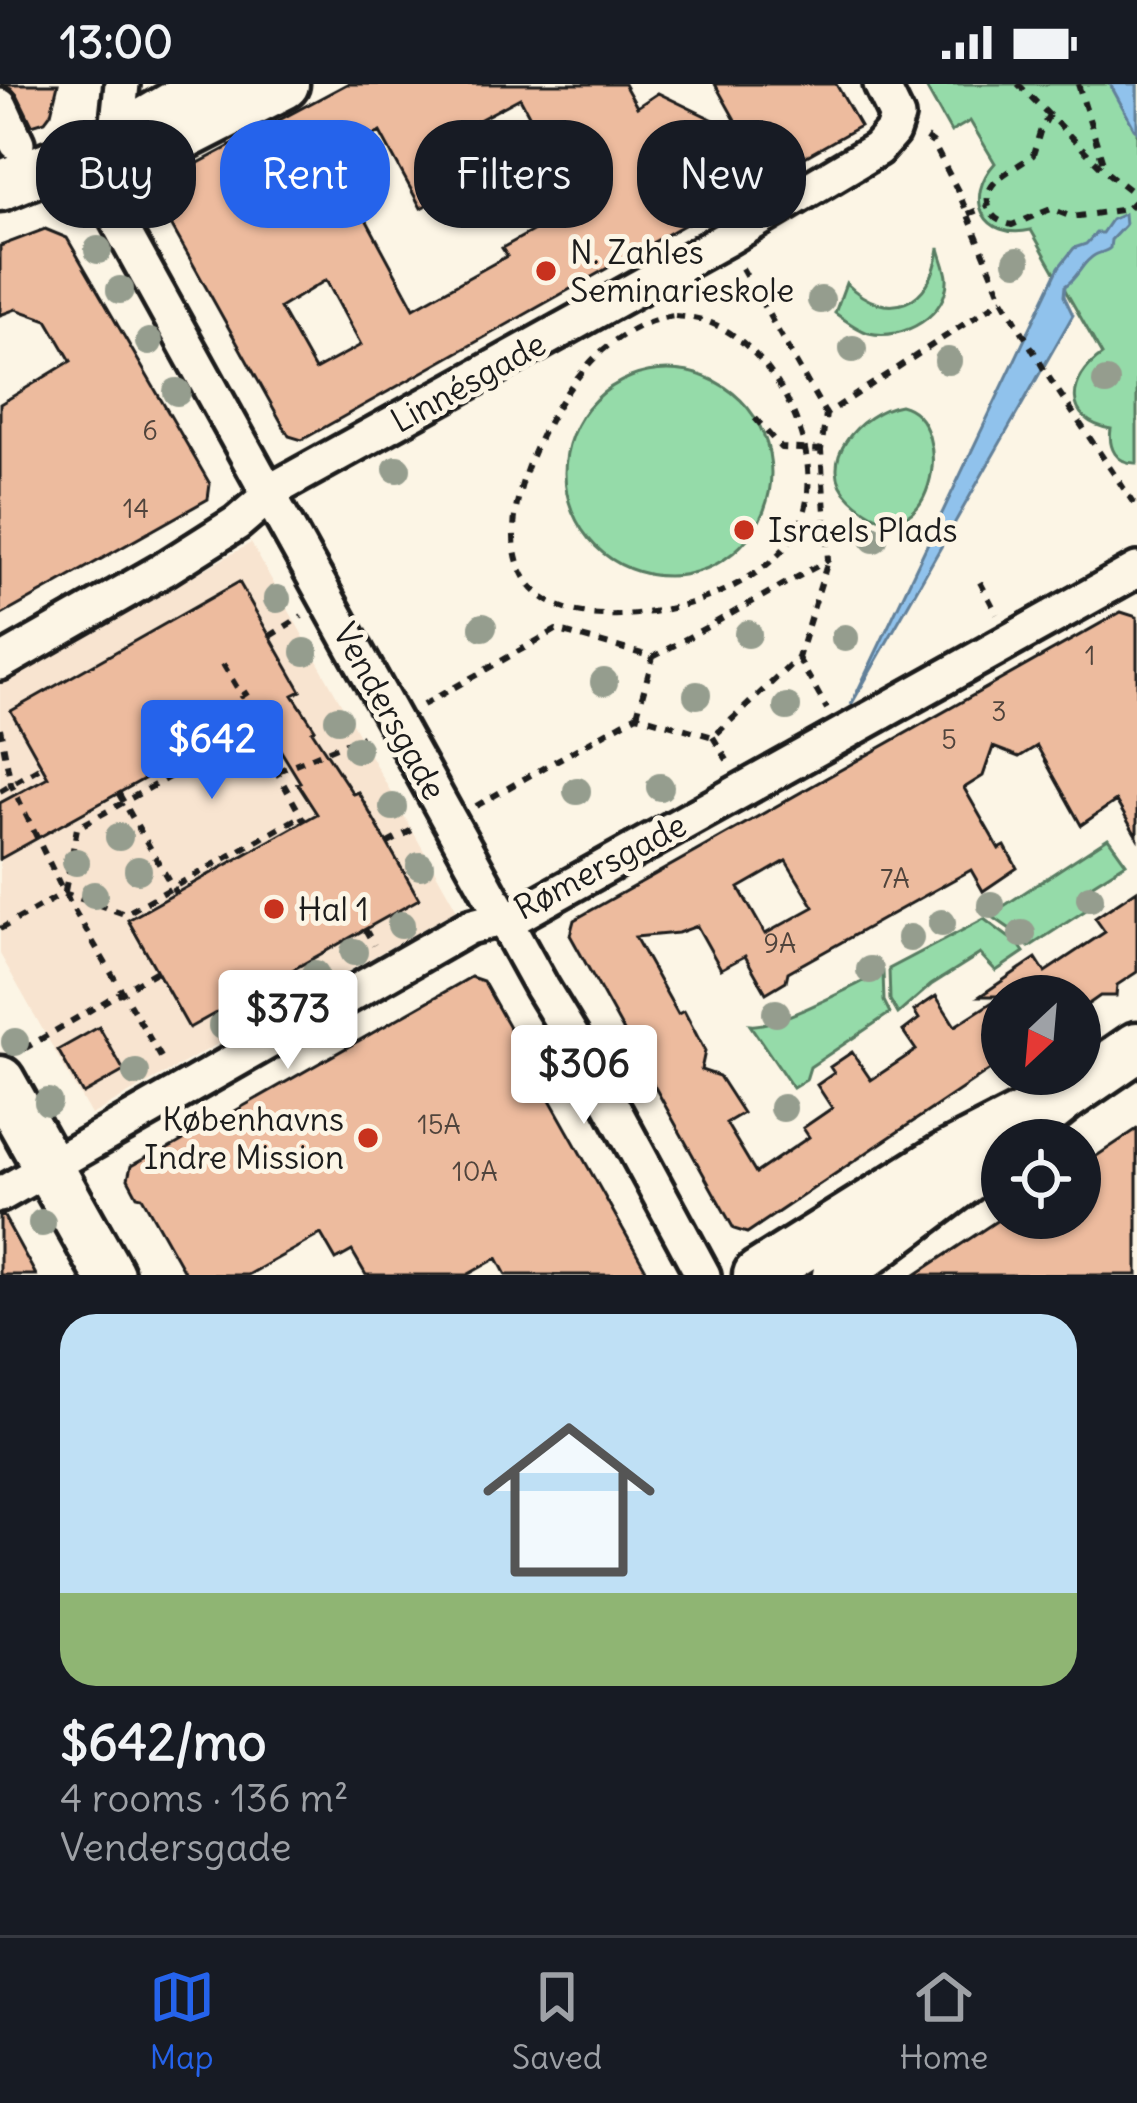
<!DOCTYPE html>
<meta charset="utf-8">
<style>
:root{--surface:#171b24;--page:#20242c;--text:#f1f3f6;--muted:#9ea1a6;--line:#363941;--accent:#2563eb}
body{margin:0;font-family:Delius,sans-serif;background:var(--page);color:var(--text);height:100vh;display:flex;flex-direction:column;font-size:45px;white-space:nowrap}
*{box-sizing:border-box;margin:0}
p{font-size:39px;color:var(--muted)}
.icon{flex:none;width:66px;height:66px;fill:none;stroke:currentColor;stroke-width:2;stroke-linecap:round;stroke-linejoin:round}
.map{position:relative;height:1191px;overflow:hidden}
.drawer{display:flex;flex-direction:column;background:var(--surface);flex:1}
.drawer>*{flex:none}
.guide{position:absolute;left:36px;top:36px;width:1065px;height:108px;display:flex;gap:24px}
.needle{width:78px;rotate:206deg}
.tools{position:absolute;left:981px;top:891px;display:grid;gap:24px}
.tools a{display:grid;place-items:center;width:120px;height:120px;border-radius:50%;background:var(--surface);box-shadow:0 3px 9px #0004;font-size:60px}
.price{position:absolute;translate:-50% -102px;padding:0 27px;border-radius:12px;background:#fff;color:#222;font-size:39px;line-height:78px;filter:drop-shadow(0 3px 6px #0008)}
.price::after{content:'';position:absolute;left:50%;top:72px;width:36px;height:27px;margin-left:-18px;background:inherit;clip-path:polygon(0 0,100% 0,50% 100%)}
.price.selected{background:var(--accent);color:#fff}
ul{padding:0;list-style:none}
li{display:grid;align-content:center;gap:24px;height:636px;padding:0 60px}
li+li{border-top:3px solid var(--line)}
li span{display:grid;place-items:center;height:372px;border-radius:36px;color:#555}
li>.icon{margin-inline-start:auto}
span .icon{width:216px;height:216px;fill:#fffc;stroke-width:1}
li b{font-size:51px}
.tag{padding:0 42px;border-radius:48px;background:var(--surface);box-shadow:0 3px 9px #0004;font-size:42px;line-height:108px}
.tag.selected{background:var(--accent);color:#fff}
.status{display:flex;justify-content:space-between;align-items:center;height:84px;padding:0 60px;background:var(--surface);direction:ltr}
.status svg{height:33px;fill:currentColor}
.menu{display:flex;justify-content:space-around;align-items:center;height:168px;border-top:3px solid var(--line);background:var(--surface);font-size:33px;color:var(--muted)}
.menu a{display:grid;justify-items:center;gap:6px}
.menu .selected{color:var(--accent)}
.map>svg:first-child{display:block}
</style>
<div class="status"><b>13:00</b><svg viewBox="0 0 49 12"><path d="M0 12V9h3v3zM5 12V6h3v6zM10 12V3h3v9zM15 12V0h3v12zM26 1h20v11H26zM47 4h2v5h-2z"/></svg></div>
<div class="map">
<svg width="1137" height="1191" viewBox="0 0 1137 1191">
<rect width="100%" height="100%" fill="#fcf5e5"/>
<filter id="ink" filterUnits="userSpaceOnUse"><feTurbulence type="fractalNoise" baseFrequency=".00833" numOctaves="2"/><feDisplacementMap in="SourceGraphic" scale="24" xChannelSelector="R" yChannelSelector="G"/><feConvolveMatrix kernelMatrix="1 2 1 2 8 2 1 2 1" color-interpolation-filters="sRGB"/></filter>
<g filter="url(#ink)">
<path fill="#f8e4d0" d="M251,459L457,826L91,1031L0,870V600Z"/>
<path fill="#95dba9" stroke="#587c62" stroke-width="3" d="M924,0H1137V379C1116,380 1108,364 1111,345C1063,337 1067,295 1102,271L1031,146C983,157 963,114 995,79L970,37L951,48Z
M939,164C941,173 946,184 947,193C949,231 903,257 869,249C858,246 845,236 835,229L846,199C888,241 932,221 939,164Z
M565 389a103 103 0 1 1 206 0a103 103 0 1 1-206 0Z
M900,321C960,335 932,491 851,415C813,379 860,328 900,321Z
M1108,754L1126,779L1091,801L1100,817L1029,863L1016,849L990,831Z
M984,835L1019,861L1024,868L996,887L980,870L931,901L898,930L890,916L889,885Z
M883,888L884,917L890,929L810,983L806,996L793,1004L750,941C776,944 854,901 883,888Z"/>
<path fill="#90c2ec" stroke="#628099" stroke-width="3" d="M1110,0H1137V47L1134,44Z
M1124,130L1125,141L1111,156L1110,164C1106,168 1100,168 1095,171C1082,178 1078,194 1065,202L1064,212L1073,231L851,621L1059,183L1074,164L1086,160L1096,149H1102L1111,136Z"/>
<path fill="#edbb9e" stroke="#1c1c1c" stroke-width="3" fill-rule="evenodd" d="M0,0H58L51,29L45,37L32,41L18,12L11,4Z
M347,0H624L637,23L658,9L743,50L715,0H836L860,42L302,356L289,352L155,112L159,100ZM520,14L544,59L529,70L565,129L502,164L507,172L414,224L333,74L380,48L421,124L457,104L434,60ZM326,196L361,261L315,286L280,224Z
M45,145L67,154L210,400L208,415L0,532V320L71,277L47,236L16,225L0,231V162Z
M239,498L301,607L293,611L315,645L312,647L353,710L358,708L419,815L189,944L128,836L317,730L297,699L300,698L259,631L0,775V719L48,693L11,627Z
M1121,528L1137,533V753L1116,717L1081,741L1037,662L1019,673L993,663L983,692L964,704L999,765L1005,762L1017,784L983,807L971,786L788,888L786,897L766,909L745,872L721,885L697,842L678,849L635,853L678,930L684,927L705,967L701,986L719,992L743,1029L726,1039L756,1089L809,1053L803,1044L832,1024L817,1001L834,989L830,983L852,968L871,996L916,966L903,947L919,935L914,927L936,912L955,942L1002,912H980L1036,874L1045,888L1105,848L1095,834L1137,806V888L1117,901L1116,912H1100L1080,926V912H1002V978L747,1149L734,1145L570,851L574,836ZM786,777L814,823L765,850L739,804Z
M471,893L483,897L649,1191H506L497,1174L467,1191H366L352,1167L336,1176L321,1150L248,1191H186L142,1113L137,1112L128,1095L131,1082L147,1073L152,1074Z
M99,943L124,987L83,1010L58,966Z
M1137,1045V1191H915L1001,1134H1080V1083Z
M3,1131L36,1191H0V1132Z"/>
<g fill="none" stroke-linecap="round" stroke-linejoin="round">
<g stroke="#1c1c1c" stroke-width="42">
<path id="street" d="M122,0L110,115L116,134L542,904L595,991L703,1191
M0,22L17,59
M0,579L163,486L237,439L280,402L726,155L877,65L892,48L897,33L881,0
M0,1111L469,843L520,830L1137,486"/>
</g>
<g stroke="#1c1c1c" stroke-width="57">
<path id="secondary" d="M176,55L284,0
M0,102L117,55L212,0
M0,997L109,1191
M1043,1030L1067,1011L1137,963
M758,1191L946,1073L1067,1011
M837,1191L967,1093"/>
</g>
<path stroke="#1c1c1c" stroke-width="6" stroke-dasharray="9 9" stroke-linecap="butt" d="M1018,0L1106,88L1137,112
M1078,0L1104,82
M1049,31L1040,48L1033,71C1017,85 980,96 989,123C992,135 1001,138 1012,141L1051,125L1072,133L1127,125L1137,115
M926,54L933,59L958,107L1003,215L1048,292L1137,424
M968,130L988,122
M742,184L825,329
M675,232C688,233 699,234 711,239C774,264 824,363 804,429C781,508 639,546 569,526C454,492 546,315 603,266C624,248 648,235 675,232Z
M755,334L781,364L821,366
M980,498L997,530
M270,552L302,532
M798,574L827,625
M223,580L242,612L248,608
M423,621L556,546L653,573L828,476L821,366L826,330L1003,215
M637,631L653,573
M249,637L304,737
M0,644L11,700L64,809L165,980
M713,653L727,676
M278,687L363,652
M0,707L42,682
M119,710L176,809
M476,722L637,631L713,653L798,574L827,480
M388,759L416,744
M65,807L77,744L254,646
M0,845L64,809L125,830L303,731
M365,845L374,861
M235,918L244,934
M24,965L157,887"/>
<use href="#street" stroke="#fcf5e5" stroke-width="33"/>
<use href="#secondary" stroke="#fcf5e5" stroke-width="48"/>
</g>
<g fill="#959d8e">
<circle cx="98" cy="166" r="14"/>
<circle cx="1017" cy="177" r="14"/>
<circle cx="120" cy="206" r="14"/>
<circle cx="821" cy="216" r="14"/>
<circle cx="149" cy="258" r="14"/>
<circle cx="853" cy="265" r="14"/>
<circle cx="948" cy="277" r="14"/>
<circle cx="1106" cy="298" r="14"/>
<circle cx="177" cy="308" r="14"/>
<circle cx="397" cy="385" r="14"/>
<circle cx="874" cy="455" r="14"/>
<circle cx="277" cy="515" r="14"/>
<circle cx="483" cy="543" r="14"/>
<circle cx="748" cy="550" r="14"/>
<circle cx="845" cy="554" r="14"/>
<circle cx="305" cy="568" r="14"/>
<circle cx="604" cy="598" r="14"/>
<circle cx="697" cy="611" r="14"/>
<circle cx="787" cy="623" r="14"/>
<circle cx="338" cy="635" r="14"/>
<circle cx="357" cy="665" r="14"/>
<circle cx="660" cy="703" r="14"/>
<circle cx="577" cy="707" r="14"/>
<circle cx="393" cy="723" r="14"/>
<circle cx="119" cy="753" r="14"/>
<circle cx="76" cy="778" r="14"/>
<circle cx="420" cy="782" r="14"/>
<circle cx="138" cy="786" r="14"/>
<circle cx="94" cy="811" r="14"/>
<circle cx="1090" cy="814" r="14"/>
<circle cx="991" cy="821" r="14"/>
<circle cx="942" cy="839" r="14"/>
<circle cx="401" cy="841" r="14"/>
<circle cx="1022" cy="850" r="14"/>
<circle cx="910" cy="854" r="14"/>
<circle cx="354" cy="868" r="14"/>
<circle cx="870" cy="886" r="14"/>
<circle cx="315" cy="890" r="14"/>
<circle cx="268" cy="916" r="14"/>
<circle cx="776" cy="929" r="14"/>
<circle cx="222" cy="942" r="14"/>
<circle cx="15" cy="958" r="14"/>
<circle cx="136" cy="989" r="14"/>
<circle cx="48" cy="1018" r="14"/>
<circle cx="783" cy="1024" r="14"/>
<circle cx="42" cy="1139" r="14"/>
</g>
</g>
<g fill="#c8321e" stroke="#fcf5e5" stroke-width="4.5">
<circle cx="546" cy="187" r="12"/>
<circle cx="744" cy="446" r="12"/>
<circle cx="274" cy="825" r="12"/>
<circle cx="368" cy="1054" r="12"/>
</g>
<g text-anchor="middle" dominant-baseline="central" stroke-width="10" stroke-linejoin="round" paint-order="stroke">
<g font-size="27" fill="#50443c">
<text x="150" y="346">6</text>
<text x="136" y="424">14</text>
<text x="1090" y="571">1</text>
<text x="999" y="627">3</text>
<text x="949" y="655">5</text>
<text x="895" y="794">7A</text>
<text x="780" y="859">9A</text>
<text x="439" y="1040">15A</text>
<text x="475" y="1087">10A</text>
</g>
<g font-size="33" fill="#1c1c1c" stroke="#fcf5e5" text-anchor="start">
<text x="570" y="168">N. Zahles<tspan x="570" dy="38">Seminarieskole</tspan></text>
<text x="768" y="446">Israels Plads</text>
<text x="298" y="825">Hal 1</text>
<text x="344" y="1035" text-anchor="end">Københavns<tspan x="344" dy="38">Indre Mission</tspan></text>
</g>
<g font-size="33" fill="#1c1c1c" stroke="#fcf5e5">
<text transform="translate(468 298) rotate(-29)">Linnésgade</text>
<text transform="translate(390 627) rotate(61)">Vendersgade</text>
<text transform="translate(600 782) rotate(-28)">Rømersgade</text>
</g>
</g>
</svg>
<div class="tools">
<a><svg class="needle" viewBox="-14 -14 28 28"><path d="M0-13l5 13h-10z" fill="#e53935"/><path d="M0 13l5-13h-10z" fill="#9ea1a6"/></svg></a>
<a><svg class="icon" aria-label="locate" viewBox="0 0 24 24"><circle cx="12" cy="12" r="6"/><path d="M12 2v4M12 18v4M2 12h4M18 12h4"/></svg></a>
</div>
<b class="price selected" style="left:212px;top:718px">$642</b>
<b class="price" style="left:288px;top:988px">$373</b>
<b class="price" style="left:584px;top:1043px">$306</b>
<div class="guide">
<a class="tag">Buy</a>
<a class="tag selected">Rent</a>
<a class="tag">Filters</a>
<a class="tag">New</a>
</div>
</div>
<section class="drawer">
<ul>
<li><span style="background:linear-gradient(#bfe0f5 75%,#8fb573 0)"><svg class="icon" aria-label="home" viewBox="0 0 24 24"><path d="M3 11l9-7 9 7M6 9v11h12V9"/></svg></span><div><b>$642/mo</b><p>4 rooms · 136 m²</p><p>Vendersgade</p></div></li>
</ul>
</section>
<nav class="menu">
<a class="selected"><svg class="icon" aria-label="map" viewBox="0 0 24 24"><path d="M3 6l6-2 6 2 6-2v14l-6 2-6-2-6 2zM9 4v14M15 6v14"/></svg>Map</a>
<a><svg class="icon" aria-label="saved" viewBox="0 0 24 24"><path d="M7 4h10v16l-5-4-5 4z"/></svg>Saved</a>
<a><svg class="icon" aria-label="home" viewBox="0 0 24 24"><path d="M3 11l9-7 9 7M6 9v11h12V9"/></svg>Home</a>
</nav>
